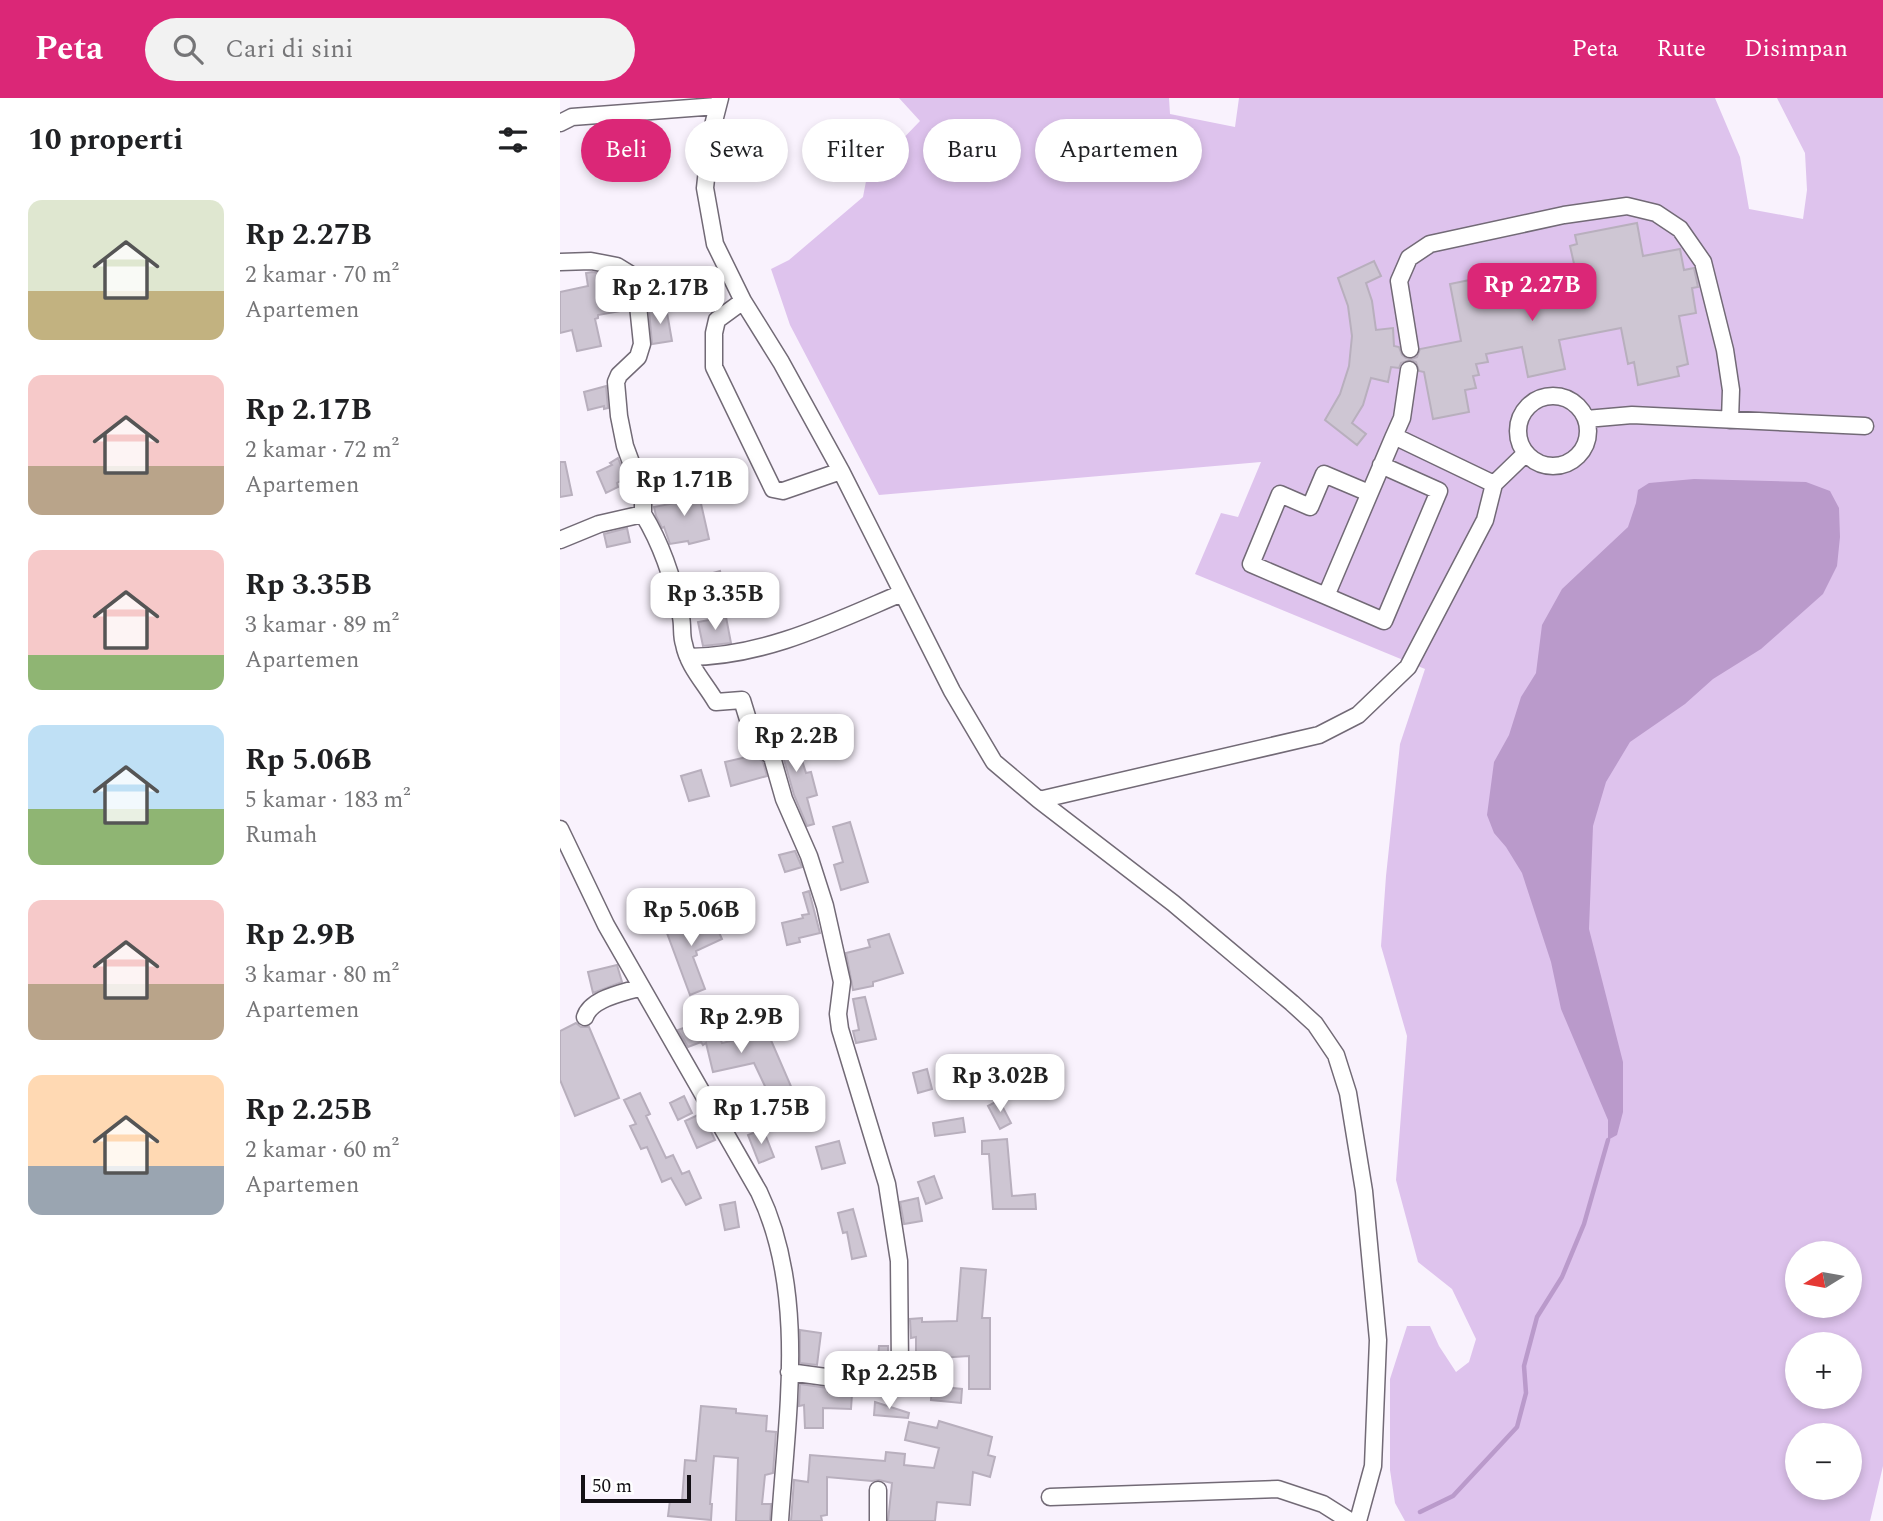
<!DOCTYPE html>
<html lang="id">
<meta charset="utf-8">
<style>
:root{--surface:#fff;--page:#f2f2f2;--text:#202124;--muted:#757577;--accent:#db2777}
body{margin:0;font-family:Spectral,serif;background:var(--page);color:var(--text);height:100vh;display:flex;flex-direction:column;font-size:26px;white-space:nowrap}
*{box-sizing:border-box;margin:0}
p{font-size:23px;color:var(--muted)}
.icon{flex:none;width:38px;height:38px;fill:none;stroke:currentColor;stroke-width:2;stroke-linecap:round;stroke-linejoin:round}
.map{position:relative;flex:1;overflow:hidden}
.details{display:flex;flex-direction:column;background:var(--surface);width:560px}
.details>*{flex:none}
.banner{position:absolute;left:21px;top:21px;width:665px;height:63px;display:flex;gap:14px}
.needle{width:46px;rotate:259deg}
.buttons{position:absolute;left:1225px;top:1143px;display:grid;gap:14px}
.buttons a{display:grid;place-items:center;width:77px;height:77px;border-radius:50%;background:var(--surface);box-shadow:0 4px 10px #0003;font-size:35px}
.scale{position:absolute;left:21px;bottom:18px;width:110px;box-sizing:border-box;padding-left:7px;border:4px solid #131015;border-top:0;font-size:19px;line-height:24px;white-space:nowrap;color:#131015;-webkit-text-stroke:5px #fff;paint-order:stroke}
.price{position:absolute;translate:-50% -60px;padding:0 16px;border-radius:14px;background:#fff;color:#222;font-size:23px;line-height:46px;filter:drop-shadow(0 2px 4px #0008)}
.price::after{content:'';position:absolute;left:50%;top:42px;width:21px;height:16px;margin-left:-10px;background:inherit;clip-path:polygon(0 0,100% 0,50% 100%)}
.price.selected{background:var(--accent);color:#fff}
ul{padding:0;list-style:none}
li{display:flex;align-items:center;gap:21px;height:175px;padding:0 28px}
li span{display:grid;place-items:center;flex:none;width:196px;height:140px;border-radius:14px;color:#555}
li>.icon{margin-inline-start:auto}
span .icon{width:84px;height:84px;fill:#fffc;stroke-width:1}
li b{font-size:30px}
h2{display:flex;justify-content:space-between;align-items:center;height:84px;padding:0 28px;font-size:30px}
.chip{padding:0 24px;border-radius:32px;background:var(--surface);box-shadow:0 4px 10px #0003;font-size:24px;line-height:63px}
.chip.selected{background:var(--accent);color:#fff}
header{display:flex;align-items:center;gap:42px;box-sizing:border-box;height:98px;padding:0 35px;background:var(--accent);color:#fff}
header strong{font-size:33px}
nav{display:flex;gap:38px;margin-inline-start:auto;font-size:24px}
.search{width:490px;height:63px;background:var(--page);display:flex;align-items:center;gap:18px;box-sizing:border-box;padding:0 24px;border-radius:38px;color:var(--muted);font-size:26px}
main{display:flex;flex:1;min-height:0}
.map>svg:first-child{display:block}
</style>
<header>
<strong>Peta</strong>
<div class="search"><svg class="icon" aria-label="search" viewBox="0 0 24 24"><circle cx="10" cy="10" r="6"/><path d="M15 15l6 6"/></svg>Cari di sini</div>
<nav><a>Peta</a><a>Rute</a><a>Disimpan</a></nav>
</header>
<main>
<section class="details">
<h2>10 properti<svg class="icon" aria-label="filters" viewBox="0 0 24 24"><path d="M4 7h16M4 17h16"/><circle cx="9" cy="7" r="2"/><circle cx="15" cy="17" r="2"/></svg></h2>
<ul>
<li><span style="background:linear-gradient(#dfe7d0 65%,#c2b280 0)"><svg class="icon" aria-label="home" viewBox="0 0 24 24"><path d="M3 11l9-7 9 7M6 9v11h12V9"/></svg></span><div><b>Rp 2.27B</b><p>2 kamar · 70 m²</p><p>Apartemen</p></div></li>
<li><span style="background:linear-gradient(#f6c9c9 65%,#b9a48a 0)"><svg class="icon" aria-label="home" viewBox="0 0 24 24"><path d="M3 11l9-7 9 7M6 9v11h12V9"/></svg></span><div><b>Rp 2.17B</b><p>2 kamar · 72 m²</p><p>Apartemen</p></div></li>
<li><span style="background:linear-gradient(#f6c9c9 75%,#8fb573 0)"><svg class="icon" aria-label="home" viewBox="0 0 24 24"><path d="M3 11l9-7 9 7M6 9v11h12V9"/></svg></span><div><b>Rp 3.35B</b><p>3 kamar · 89 m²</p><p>Apartemen</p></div></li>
<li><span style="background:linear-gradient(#bfe0f5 60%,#8fb573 0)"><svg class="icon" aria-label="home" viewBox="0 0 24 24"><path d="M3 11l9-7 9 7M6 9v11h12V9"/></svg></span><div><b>Rp 5.06B</b><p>5 kamar · 183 m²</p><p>Rumah</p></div></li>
<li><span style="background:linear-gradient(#f6c9c9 60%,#b9a48a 0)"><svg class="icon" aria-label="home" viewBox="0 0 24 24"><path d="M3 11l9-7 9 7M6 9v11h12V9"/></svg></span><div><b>Rp 2.9B</b><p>3 kamar · 80 m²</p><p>Apartemen</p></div></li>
<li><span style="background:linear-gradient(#ffd9b3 65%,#9aa5b1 0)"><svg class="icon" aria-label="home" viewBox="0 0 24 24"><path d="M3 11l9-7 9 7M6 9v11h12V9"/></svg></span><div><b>Rp 2.25B</b><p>2 kamar · 60 m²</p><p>Apartemen</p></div></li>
</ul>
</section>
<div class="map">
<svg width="1323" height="1423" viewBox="0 0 1323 1423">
<rect width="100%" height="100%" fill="#f9f2fd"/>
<path fill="#dec3ed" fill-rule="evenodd" d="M339,0H609L610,16L675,29L679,0H1155L1180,59L1189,111L1243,121L1247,92L1245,55L1217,0H1323V1368L1310,1423H845L835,1405L830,1372V1281L847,1228H870L879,1248L896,1274L909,1264L916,1241L892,1191L858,1164L836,1082L847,938L821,848L826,778L840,646L865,571L635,476L661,415L678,419L701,364L319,397L230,227L211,171L229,162L303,99L307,78L360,23ZM1237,1155H1290V1208H1237ZM1237,1246H1290V1298H1237ZM1237,1337H1290V1390H1237Z"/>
<path fill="#ba9acb" d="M1134,381L1246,384L1270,393L1279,410L1280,439L1277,468L1263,496L1201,551L1153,581L1125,606L1070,644L1046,684L1033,728L1029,831L1063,964V1014L1057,1037L1048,1042V1022L1001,911L991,864L962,775L946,749L934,735L927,717L934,664L949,637L961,599L976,575L982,527L1002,491L1068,429L1076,405L1078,392L1089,385Z"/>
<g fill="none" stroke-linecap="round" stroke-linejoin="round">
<path stroke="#ba9acb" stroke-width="4.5" d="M860,1414L893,1398L957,1329L966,1295L964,1268L977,1219L1002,1179L1024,1126L1048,1042"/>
</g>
<path fill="#cec6d3" stroke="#b8afbd" stroke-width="2" d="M1077,125L1083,158L1120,151L1124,172L1134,170L1138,189L1132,190L1136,215L1119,218L1128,266L1117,269L1119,278L1078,287L1074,264L1068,266L1061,230L999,242L1005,271L968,279L962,249L926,256L928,264L916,266L919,277L913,278L916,290L905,292L909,314L873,321L864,274L859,273L856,264L850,262L841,265L839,270L831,269L828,284L811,280L803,307L792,325L806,336L797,347L765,322L780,296L789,268L792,238L788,208L778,180L814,163L821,178L806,185L812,203L816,232L833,230L834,248L839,249L842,257L846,260L852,261L857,259L860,251L901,243L890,186L934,177L937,196L951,193L953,199L988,192L984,175L1015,170L1010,148L1017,146L1015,137Z
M32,174L40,175L43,190L62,186L66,212L38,217V220L35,221L41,248L17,253L12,232L0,235V194L28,188L26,175Z
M106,209L112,243L92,246L89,212Z
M46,288L48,310L44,311V308L28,312L24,294Z
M58,360L66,380L57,385L58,389L46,395L37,374L52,367L50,365Z
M0,364H5L12,397L0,399Z
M137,388L149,441L129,446L128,443L110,446L104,429L102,430L96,418L94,409L120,404L117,392Z
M67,430L70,444L47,449L44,436Z
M160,473L165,492L137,499L132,481Z
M166,519L171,545L143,548L138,524Z
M220,629L225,645L229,644L234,658L240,656L246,675L251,674L257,697L247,700L254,726L247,728L234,697L222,655L203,635Z
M195,657L203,664L207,678L171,688L165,664Z
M141,672L149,698L129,703L121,678Z
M290,724L308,784L281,792L274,767L283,764L273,729Z
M235,753L242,769L225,774L219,757Z
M249,793L260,835L239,840L240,844L227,847L222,825L243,820L242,817L249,816L243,795Z
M152,819L162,841L136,853L137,857L133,859L145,891L130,897L104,827L122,820L127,831Z
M329,836L343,875L313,884V888L293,892L286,855L310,849L308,842Z
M57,867L62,884L33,895L28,874Z
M305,899L316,941L296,945L293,933L299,932L293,901Z
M152,919L162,945L175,942L176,945L207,933L233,993L212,1003L194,965L153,974L146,945L143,947L141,944L128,949L118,932Z
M16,925L21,929H29L59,1000L15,1018L0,982V933Z
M367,971L372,991L358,995L353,975Z
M80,995L90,1016L86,1018L106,1060L113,1057L122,1076L129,1073L141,1100L126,1107L111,1080L102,1084L87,1049L81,1051L70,1028L76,1026L64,1002Z
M124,998L132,1015L118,1022L110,1005Z
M439,1002L451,1025L440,1031L428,1008Z
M142,1015L155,1042L137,1050L125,1023Z
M403,1020L405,1034L375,1038L373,1025Z
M203,1031L214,1059L199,1065L188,1037Z
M447,1041L452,1098L475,1096L476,1111H433L429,1056H422V1043Z
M279,1043L285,1065L262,1071L256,1049Z
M374,1078L382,1100L366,1106L358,1084Z
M358,1100L362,1123L344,1126L340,1104Z
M175,1104L179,1129L165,1132L160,1107Z
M293,1111L306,1158L292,1161L287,1134L283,1135L278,1115Z
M401,1170L426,1172L422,1220H430V1291H409V1258L378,1260L376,1271L356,1268V1239L351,1240L350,1221L362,1220V1224L397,1223Z
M240,1232L261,1235L257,1267L240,1265Z
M319,1248H328V1268L305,1271V1260H318Z
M240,1286L268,1290V1294L292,1296L291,1311L263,1310V1330H245L244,1307L239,1308Z
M372,1288L402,1291L401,1305L371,1302Z
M315,1304L349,1315L348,1320L314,1317Z
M141,1308L176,1311V1315L207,1318L206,1333L216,1334L213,1375L205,1377L202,1406H211L210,1423H176L178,1360L154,1358L150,1406H152L151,1422L108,1418L110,1402L122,1403L125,1362L136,1363Z
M379,1323L432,1339L428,1357L435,1359L430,1379L413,1374L410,1407L377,1404L375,1423H328L332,1385L319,1382L312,1383L267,1379V1417L261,1418L262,1423H231L234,1382L248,1384L250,1357L325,1363L326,1354L345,1356L344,1367L374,1370L379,1350L345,1342L349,1324L377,1330Z"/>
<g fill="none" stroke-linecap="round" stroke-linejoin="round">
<g stroke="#726a76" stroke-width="19">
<path id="minor" d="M160,0L151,35L145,90L155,146L183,203L221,264L281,373L392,593L434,664L479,702L759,637L798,617L848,569L925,422L934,386L966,355
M0,25L12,19L157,8
M0,164L31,163L57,168L70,176L76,188L82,246L78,259L59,277L56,284L59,318L65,348L83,397V416
M183,203L157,222L154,235V269L213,391L223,393L281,373
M850,251L839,183L849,160L870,146L1004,117L1067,108L1096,115L1120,131L1143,164L1165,252L1171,292L1170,322
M849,272L842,320L834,338L934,386
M958 333a35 35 0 1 1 70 0a35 35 0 1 1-70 0Z
M1026,321L1072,317L1305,328
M809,395L764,376L750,409L720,396L691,466L766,498L834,338
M0,442L39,426L83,416C102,447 114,484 121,519C123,528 121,538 124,546C128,568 145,585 156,604L182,602L194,641L212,659L224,701L249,758L265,808L282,884L278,916L280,931L327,1086L339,1163L340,1270L333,1279L295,1283L229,1274
M766,498L824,523L879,393L821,367
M128,559C204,559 274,524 342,495
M479,702L613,805L732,905L755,926L776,957L788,995L804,1093L818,1242L813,1368L798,1423
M0,731L46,827L199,1094C247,1194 227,1316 220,1423
M25,919C31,900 64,895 81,889
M490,1399L718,1391L763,1406L790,1423
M318,1423V1392"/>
</g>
<use href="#minor" stroke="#fff" stroke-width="16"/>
</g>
</svg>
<div class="buttons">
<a><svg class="needle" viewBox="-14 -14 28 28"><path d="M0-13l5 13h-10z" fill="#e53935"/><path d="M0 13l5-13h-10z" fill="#757577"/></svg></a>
<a>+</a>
<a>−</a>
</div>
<div class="scale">50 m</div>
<b class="price selected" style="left:972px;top:225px">Rp 2.27B</b>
<b class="price" style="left:100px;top:228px">Rp 2.17B</b>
<b class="price" style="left:124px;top:420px">Rp 1.71B</b>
<b class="price" style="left:155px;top:534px">Rp 3.35B</b>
<b class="price" style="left:236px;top:676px">Rp 2.2B</b>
<b class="price" style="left:131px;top:850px">Rp 5.06B</b>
<b class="price" style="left:181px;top:957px">Rp 2.9B</b>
<b class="price" style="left:440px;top:1016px">Rp 3.02B</b>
<b class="price" style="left:201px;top:1048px">Rp 1.75B</b>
<b class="price" style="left:329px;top:1313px">Rp 2.25B</b>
<div class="banner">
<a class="chip selected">Beli</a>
<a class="chip">Sewa</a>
<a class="chip">Filter</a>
<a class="chip">Baru</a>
<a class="chip">Apartemen</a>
</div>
</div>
</main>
